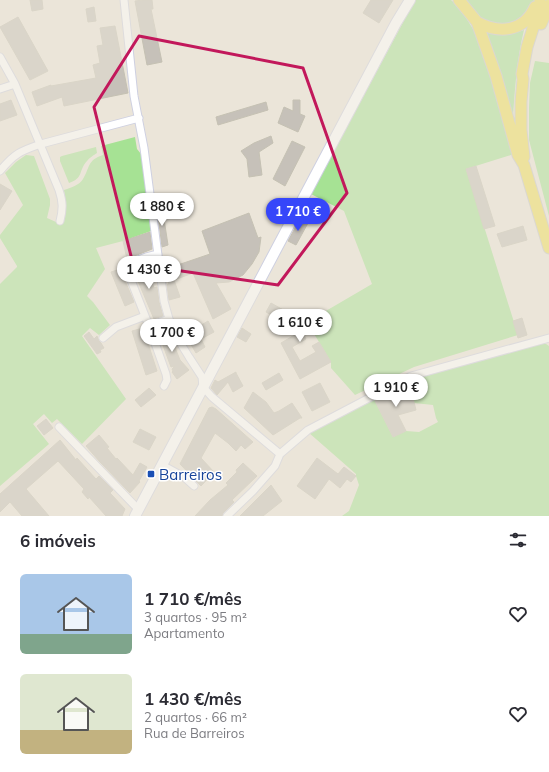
<!DOCTYPE html>
<html lang="pt">
<meta charset="utf-8">
<style>
:root{--surface:#fff;--page:#f2f2f3;--text:#2b2b33;--muted:#7c7c81;--accent:#3646fa}
body{margin:0;font-family:Mulish,sans-serif;background:var(--page);color:var(--text);height:100vh;display:flex;flex-direction:column;font-size:15px;white-space:nowrap}
*{box-sizing:border-box;margin:0}
p{font-size:13px;color:var(--muted)}
.icon{flex:none;width:22px;height:22px;fill:none;stroke:currentColor;stroke-width:2;stroke-linecap:round;stroke-linejoin:round}
.map{position:relative;height:516px;overflow:hidden}
.details{display:flex;flex-direction:column;background:var(--surface);flex:1}
.details>*{flex:none}
.price{position:absolute;translate:-50% -34px;padding:0 9px;border-radius:14px;background:#fff;color:#222;font-size:13px;line-height:26px;filter:drop-shadow(0 1px 2px #0008)}
.price::after{content:'';position:absolute;left:50%;top:24px;width:12px;height:9px;margin-left:-6px;background:inherit;clip-path:polygon(0 0,100% 0,50% 100%)}
.price.selected{background:var(--accent);color:#fff}
ul{padding:0;list-style:none}
li{display:flex;align-items:center;gap:12px;height:100px;padding:0 20px}
li span{display:grid;place-items:center;flex:none;width:112px;height:80px;border-radius:6px;color:#555}
li>.icon{margin-inline-start:auto}
span .icon{width:48px;height:48px;fill:#fffc;stroke-width:1}
li b{font-size:17px}
h2{display:flex;justify-content:space-between;align-items:center;height:48px;padding:0 20px;font-size:17px}
.map>svg:first-child{display:block}
</style>
<div class="map">
<svg width="549" height="516" viewBox="0 0 549 516">
<rect width="100%" height="100%" fill="#ebe5d9"/>
<path fill="#a6e294" d="M415,0H451L460,8L476,34L502,112L514,154L466,169L518,335L414,367L355,395L331,368V362L307,322L372,284L344,211L311,194Z
M466,0H534L532,6L526,17L513,24L499,25L488,22L481,18L474,11Z
M524,30C517,59 515,87 513,117L486,32C499,35 511,34 524,30Z
M535,61L549,63V216L529,140V108L530,83Z
M135,137L137,149L145,159L151,231L123,241L96,248L105,269L87,296L93,302L110,325L99,335L90,328L82,336L126,399L82,444L57,419L52,423L44,414L33,424L49,444L0,486V284L17,267V266L0,238V235L23,205L5,173L16,162L26,155L34,156L50,199V205L47,218L56,222C59,220 63,218 64,215C66,209 65,197 64,190C70,188 80,185 83,179C90,168 87,160 103,155L101,146Z
M96,147L97,153C94,155 89,158 87,161C78,171 84,178 69,183L60,161V157L62,156Z
M539,343L546,344L549,346V516H342L349,511L359,485L356,476V474L308,432L373,397L393,437L406,431L419,432L438,422L436,418L433,405L414,403L409,379Z"/>
<path fill="#c6c1b9" stroke="#c5c1b3" d="M30,0H42L43,9L32,11Z
M143,0H152L153,9H151L162,62L147,65L135,1Z
M371,0H393L379,23L363,13Z
M94,7L96,21L88,22L86,9Z
M18,17L48,71L30,80L0,27Z
M115,26L128,93L64,106L62,97L37,106L32,92L51,85V86L96,78L93,65L100,63L97,46L103,45L100,28Z
M11,100L17,115L0,121V104Z
M293,100H300V114L305,116L298,132L278,123L284,107L293,111Z
M266,102L268,110L218,125L216,117Z
M271,136L273,143L259,152L262,175L249,177L247,159L241,151L254,143Z
M292,141L305,147L285,186L273,179Z
M476,166L495,226L484,229L466,169Z
M0,184L12,191L0,210Z
M162,206L168,245L162,247L157,208Z
M249,213L258,238L261,237L259,252L252,264L243,275L229,282L216,283L231,309L213,319L193,273L174,280L180,297L169,300L167,285L169,284L166,275L164,264L167,263L169,268L210,254L202,231Z
M300,219L308,223L296,245L288,241Z
M523,226L527,240L502,247L497,234Z
M150,232L152,249L127,259L123,241Z
M145,263L154,288L157,287L159,302L163,316L154,319L138,281L134,267Z
M120,269L134,302L125,306L111,272Z
M271,303L294,316L296,312L309,318L305,326L300,328L306,339L292,347L300,361L316,352L312,346L319,342L331,362L300,379L281,343L298,333L289,328L290,325L266,312Z
M522,318L527,335L518,338L513,321Z
M208,321L214,332L201,339L205,347L196,353L186,336L199,329L198,327Z
M166,325L180,360L189,370L177,379L172,372L173,371L172,369L175,366L171,367L157,329Z
M143,328L157,371L146,375L132,331Z
M242,328L251,334L246,342L237,337Z
M89,332L94,339L97,336L99,341L101,343L104,348L100,350L101,352L97,354L84,336Z
M236,372V373L243,386L233,392L228,382L217,395L211,388L215,380L218,382Z
M279,373L283,380L266,390L262,383Z
M409,382L416,410L398,415L406,431L393,437L375,401Z
M320,383L330,402L312,411L302,392Z
M149,388L156,395L141,407L135,400Z
M253,392L266,402L274,413L279,411L292,403L302,418H300L273,435L244,408Z
M212,407L216,409L253,442L245,449L241,445L236,451L228,443L215,433L201,458L214,472L201,486L180,464L209,408Z
M46,419L53,428L44,435L37,426Z
M140,429L156,437L149,450L133,442Z
M99,435L109,447L107,448L116,459L117,458L133,475L140,463L147,467L139,481L140,482L130,493L100,462L86,446Z
M60,440L76,460L77,458L96,479L99,476L113,490L110,493L125,509L122,516H106L89,497L88,499L82,492L84,489L58,461L26,489L49,516H22L10,502L0,512V494Z
M317,458L338,474L344,467L356,476L351,482L347,479L340,488L329,479L315,499L297,486Z
M243,463L257,476L232,500L234,502L223,513L222,516H195L210,500L228,485L226,483L237,472L236,470Z
M271,485L282,501L263,516H240Z"/>
<g fill="none" stroke-linecap="round" stroke-linejoin="round">
<g stroke="#ced0e1" stroke-width="9">
<path id="minor" d="M124,0L134,96L144,148L164,301L169,319L181,344L189,357L202,377L203,387L212,397L280,454L275,466L253,491L227,516
M0,57L15,84L59,190C63,202 63,209 60,221
M0,89L15,84
M0,171C14,154 20,151 41,144L139,118
M158,254L146,257L125,265L149,326L169,319
M149,326L166,374L167,380L164,386
M103,338L116,327L145,316
M59,427L138,509
M280,454L308,430L411,376L549,338
M162,465L184,477L194,486"/>
</g>
<g stroke="#ced0e1" stroke-width="12">
<path id="secondary" d="M135,516L396,23L410,0"/>
</g>
<g stroke="#c7c7c7" stroke-width="13">
<path id="primary" d="M459,0L477,22L496,76L518,155L524,165L549,248
M477,22C499,34 524,32 535,7
M541,24L549,5
M524,157L521,130V102L523,79L522,74L527,47L540,6V0"/>
</g>
<use href="#minor" stroke="#fff" stroke-width="7"/>
<use href="#secondary" stroke="#fff" stroke-width="10"/>
<use href="#primary" stroke="#f0dd58" stroke-width="11"/>
</g>
<path d="M0 0H549V516H0ZM139,36L303,68L347,193L278,285L133,264L94,107Z" fill="#ebe5d9" fill-opacity=".55" fill-rule="evenodd"/>
<path fill="none" stroke="#c2185b" stroke-width="3" stroke-linejoin="round" d="M139,36L303,68L347,193L278,285L133,264L94,107Z"/>
<rect fill="#1a4fb4" stroke="#fff" stroke-width="1.5" x="147" y="470" width="8" height="8" rx="2"/>
<g text-anchor="middle" dominant-baseline="central" stroke-width="3" stroke-linejoin="round" paint-order="stroke">
<g font-size="15" fill="#164399" stroke="#fff" text-anchor="start">
<text x="159" y="474">Barreiros</text>
</g>
</g>
</svg>
<b class="price" style="left:162px;top:227px">1 880 €</b>
<b class="price selected" style="left:298px;top:232px">1 710 €</b>
<b class="price" style="left:149px;top:290px">1 430 €</b>
<b class="price" style="left:300px;top:343px">1 610 €</b>
<b class="price" style="left:172px;top:353px">1 700 €</b>
<b class="price" style="left:396px;top:408px">1 910 €</b>
</div>
<section class="details">
<h2>6 imóveis<svg class="icon" aria-label="filters" viewBox="0 0 24 24"><path d="M4 7h16M4 17h16"/><circle cx="9" cy="7" r="2"/><circle cx="15" cy="17" r="2"/></svg></h2>
<ul>
<li><span style="background:linear-gradient(#a9c7e8 75%,#7fa58c 0)"><svg class="icon" aria-label="home" viewBox="0 0 24 24"><path d="M3 11l9-7 9 7M6 9v11h12V9"/></svg></span><div><b>1 710 €/mês</b><p>3 quartos · 95 m²</p><p>Apartamento</p></div><svg class="icon" aria-label="heart" viewBox="0 0 24 24"><path d="M12 20l-8-8c-3-5 5-10 8-4 3-6 11-1 8 4z"/></svg></li>
<li><span style="background:linear-gradient(#dfe7d0 70%,#c2b280 0)"><svg class="icon" aria-label="home" viewBox="0 0 24 24"><path d="M3 11l9-7 9 7M6 9v11h12V9"/></svg></span><div><b>1 430 €/mês</b><p>2 quartos · 66 m²</p><p>Rua de Barreiros</p></div><svg class="icon" aria-label="heart" viewBox="0 0 24 24"><path d="M12 20l-8-8c-3-5 5-10 8-4 3-6 11-1 8 4z"/></svg></li>
</ul>
</section>
